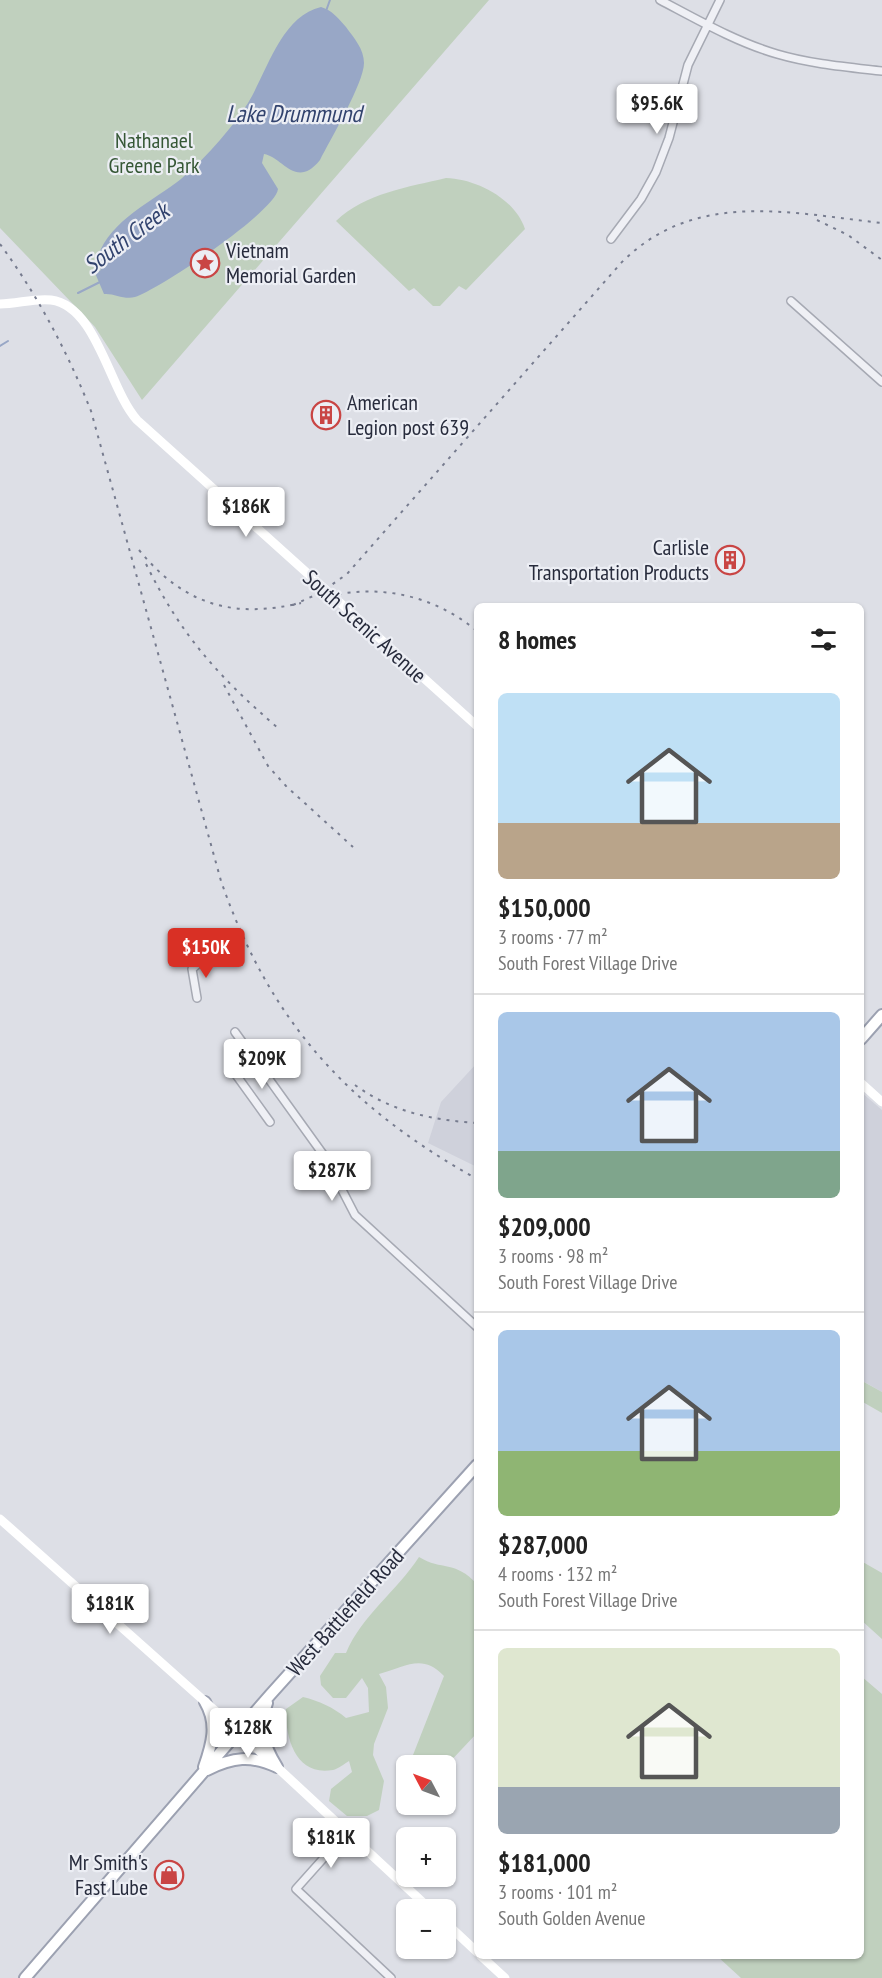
<!DOCTYPE html>
<meta charset="utf-8">
<style>
:root{--surface:#fff;--page:#f6f6f6;--text:#222;--muted:#767676;--line:#e0e0e0;--accent:#d93025}
body{margin:0;font-family:"PT Sans Narrow",sans-serif;background:var(--page);color:var(--text);height:100vh;display:flex;flex-direction:column;font-size:22px;white-space:nowrap}
*{box-sizing:border-box;margin:0}
p{font-size:20px;color:var(--muted)}
.icon{flex:none;width:33px;height:33px;fill:none;stroke:currentColor;stroke-width:2;stroke-linecap:round;stroke-linejoin:round}
.map{position:relative;flex:1;overflow:hidden}
.drawer{position:absolute;left:474px;top:603px;width:390px;height:1356px;display:flex;flex-direction:column;background:var(--surface);border-radius:9px;box-shadow:0 2px 4px #0004}
.drawer>*{flex:none}
.needle{width:39px;rotate:311deg}
.fabs{position:absolute;left:396px;top:1755px;display:grid;gap:12px}
.fabs a{display:grid;place-items:center;width:60px;height:60px;border-radius:9px;background:var(--surface);box-shadow:0 2px 4px #0004;font-size:30px}
.price{position:absolute;translate:-50% -51px;padding:0 14px;border-radius:6px;background:#fff;color:#222;font-size:20px;line-height:39px;filter:drop-shadow(0 2px 3px #0008)}
.price::after{content:'';position:absolute;left:50%;top:36px;width:18px;height:14px;margin-left:-9px;background:inherit;clip-path:polygon(0 0,100% 0,50% 100%)}
.price.current{background:var(--accent);color:#fff}
ul{padding:0;list-style:none}
li{display:grid;align-content:center;gap:12px;height:318px;padding:0 24px}
li+li{border-top:2px solid var(--line)}
li span{display:grid;place-items:center;height:186px;border-radius:9px;color:#555}
li>.icon{margin-inline-start:auto}
span .icon{width:108px;height:108px;fill:#fffc;stroke-width:1}
li b{font-size:26px}
h2{display:flex;justify-content:space-between;align-items:center;height:72px;padding:0 24px;font-size:26px}
.map>svg:first-child{display:block}
</style>
<div class="map">
<svg width="882" height="1978" viewBox="0 0 882 1978">
<rect width="100%" height="100%" fill="#dddfe6"/>
<path fill="#cfd1db" d="M477,1063V1167L428,1143L441,1102Z
M861,1092L882,1110V1392L861,1380Z"/>
<path fill="#c0d0be" d="M0,0H489L142,400L95,327L0,228Z
M446,178C477,179 515,199 525,229L466,290L459,286L440,306H433L414,288L409,291L336,221C365,193 409,187 446,178Z
M864,1382L882,1392V1413L861,1401V1386Z
M419,1557C442,1571 455,1560 477,1584V1733L446,1766L412,1765L413,1755L444,1676C422,1653 406,1667 379,1674L386,1687L388,1708L374,1744L373,1755L384,1781L379,1810L367,1816H347L329,1801L331,1789L352,1772L349,1761C344,1764 338,1769 333,1770C296,1777 285,1738 286,1709L303,1697C319,1701 333,1707 346,1718L369,1712L368,1688L362,1678L346,1698H333L321,1685L320,1676L335,1653H346C362,1615 397,1591 419,1557Z
M861,1561L882,1573V1639L861,1620Z
M861,1676L882,1694V1978H741L717,1956H861Z"/>
<path fill="#98a7c6" d="M321,7C332,10 339,19 346,27C354,38 364,49 364,63C364,83 330,140 320,160C296,190 283,157 264,154L262,163L278,189C276,211 160,289 135,297C124,300 114,293 104,294L95,273L101,270L97,261C105,223 153,201 181,179C195,167 208,154 220,140C230,128 240,116 248,103C267,72 281,16 321,7Z"/>
<g fill="none" stroke-linecap="round" stroke-linejoin="round">
<path stroke="#98a7c6" stroke-width="2" d="M326,11L330,0
M78,293L100,282
M0,346L8,341"/>
<g stroke="#a6a9b3" stroke-width="10">
<path id="street" d="M660,0C698,20 736,42 777,54C811,64 847,67 882,71
M611,239L641,199L656,172L669,138L688,65L720,0
M791,301L882,382
M197,998L192,969L199,963L213,960
M235,1032L325,1157L355,1215L477,1327
M253,1057L234,1072L270,1122
M347,1832L296,1889L391,1978"/>
</g>
<g stroke="#9ca1b1" stroke-width="14">
<path id="primary" d="M861,1039L882,1015
M267,1703C258,1727 264,1746 277,1767
M204,1767C212,1744 218,1724 205,1702
M207,1770C233,1757 251,1755 277,1767
M25,1978L270,1695L477,1465"/>
</g>
<use href="#street" stroke="#eff0f5" stroke-width="7"/>
<path stroke="#fff" stroke-width="9" d="M0,304C17,304 34,298 51,300C97,306 109,389 137,420L477,726
M861,1083L882,1102
M0,1519L238,1731L431,1910
M446,1923L477,1952
M481,1956L505,1978"/>
<use href="#primary" stroke="#fff" stroke-width="10"/>
<path stroke="#777c8f" stroke-width="2" stroke-dasharray="3 6" stroke-linecap="butt" d="M817,220L848,235L882,260
M0,244C38,296 67,351 91,411L221,881C270,1022 348,1107 477,1179
M139,550C184,605 233,619 301,603
M146,564C182,637 219,677 279,729
M321,598C377,583 432,594 477,631
M293,605L320,593L347,574L621,263C694,189 790,213 882,223
M224,685L268,766L286,786L353,847
M355,1085C392,1112 432,1120 477,1123"/>
</g>
<defs>
<g id="sight-ring" transform="scale(1.5)"><circle r="9.5" fill="#eceef4" stroke="#c94544" stroke-width="1.5"/><path d="M0-6L1.8-2.2L6-1.7L2.9 1.2L3.7 5.4L0 3.3L-3.7 5.4L-2.9 1.2L-6-1.7L-1.8-2.2Z" fill="#c94544"/></g>
<g id="building-ring" transform="scale(1.5)"><circle r="9.5" fill="#eceef4" stroke="#c94544" stroke-width="1.5"/><path d="M-4-6H4V6H1V3H-1V6H-4ZM-2.5-4.3h1.7v1.8h-1.7ZM.8-4.3h1.7v1.8H.8ZM-2.5-1h1.7V.8h-1.7ZM.8-1h1.7V.8H.8Z" fill="#c94544"/></g>
<g id="shop-ring" transform="scale(1.5)"><circle r="9.5" fill="#eceef4" stroke="#c94544" stroke-width="1.5"/><path d="M-5-2.5h2.3a2.7 3.5 0 0 1 5.4 0H5L5.5 6h-11ZM-1.5-2.5h3a1.5 2.3 0 0 0-3 0Z" fill="#c94544"/></g>
</defs>
<g fill-rule="evenodd">
<use href="#sight-ring" x="205" y="263"/>
<use href="#building-ring" x="326" y="415"/>
<use href="#building-ring" x="730" y="560"/>
<use href="#shop-ring" x="169" y="1875"/>
</g>
<g text-anchor="middle" dominant-baseline="central" stroke-width="4.5" stroke-linejoin="round" paint-order="stroke">
<g font-size="22" fill="#355735" stroke="#eceef4">
<text x="154" y="140">Nathanael<tspan x="154" dy="25">Greene Park</tspan></text>
</g>
<g font-size="22" fill="#272b3c" stroke="#eceef4" text-anchor="start">
<text x="226" y="250">Vietnam<tspan x="226" dy="25">Memorial Garden</tspan></text>
<text x="347" y="402">American<tspan x="347" dy="25">Legion post 639</tspan></text>
<text x="709" y="547" text-anchor="end">Carlisle<tspan x="709" dy="25">Transportation Products</tspan></text>
<text x="148" y="1862" text-anchor="end">Mr Smith's<tspan x="148" dy="25">Fast Lube</tspan></text>
</g>
<g font-size="22" fill="#272b3c" stroke="#eceef4">
<text transform="translate(365 626) rotate(42)">South Scenic Avenue</text>
<text transform="translate(345 1612) rotate(-48)">West Battlefield Road</text>
</g>
<g font-size="24" font-style="italic" fill="#32436e" stroke="#eceef4">
<text x="294" y="113">Lake Drummund</text>
<text transform="translate(126 238) rotate(-37)">South Creek</text>
</g>
</g>
</svg>
<div class="fabs">
<a><svg class="needle" viewBox="-14 -14 28 28"><path d="M0-13l5 13h-10z" fill="#e53935"/><path d="M0 13l5-13h-10z" fill="#767676"/></svg></a>
<a>+</a>
<a>−</a>
</div>
<b class="price" style="left:657px;top:135px">$95.6K</b>
<b class="price" style="left:246px;top:538px">$186K</b>
<b class="price current" style="left:206px;top:979px">$150K</b>
<b class="price" style="left:262px;top:1090px">$209K</b>
<b class="price" style="left:332px;top:1202px">$287K</b>
<b class="price" style="left:110px;top:1635px">$181K</b>
<b class="price" style="left:248px;top:1759px">$128K</b>
<b class="price" style="left:331px;top:1869px">$181K</b>
<section class="drawer">
<h2>8 homes<svg class="icon" aria-label="filters" viewBox="0 0 24 24"><path d="M4 7h16M4 17h16"/><circle cx="9" cy="7" r="2"/><circle cx="15" cy="17" r="2"/></svg></h2>
<ul>
<li><span style="background:linear-gradient(#bfe0f5 70%,#b9a48a 0)"><svg class="icon" aria-label="home" viewBox="0 0 24 24"><path d="M3 11l9-7 9 7M6 9v11h12V9"/></svg></span><div><b>$150,000</b><p>3 rooms · 77 m²</p><p>South Forest Village Drive</p></div></li>
<li><span style="background:linear-gradient(#a9c7e8 75%,#7fa58c 0)"><svg class="icon" aria-label="home" viewBox="0 0 24 24"><path d="M3 11l9-7 9 7M6 9v11h12V9"/></svg></span><div><b>$209,000</b><p>3 rooms · 98 m²</p><p>South Forest Village Drive</p></div></li>
<li><span style="background:linear-gradient(#a9c7e8 65%,#8fb573 0)"><svg class="icon" aria-label="home" viewBox="0 0 24 24"><path d="M3 11l9-7 9 7M6 9v11h12V9"/></svg></span><div><b>$287,000</b><p>4 rooms · 132 m²</p><p>South Forest Village Drive</p></div></li>
<li><span style="background:linear-gradient(#dfe7d0 75%,#9aa5b1 0)"><svg class="icon" aria-label="home" viewBox="0 0 24 24"><path d="M3 11l9-7 9 7M6 9v11h12V9"/></svg></span><div><b>$181,000</b><p>3 rooms · 101 m²</p><p>South Golden Avenue</p></div></li>
</ul>
</section>
</div>
